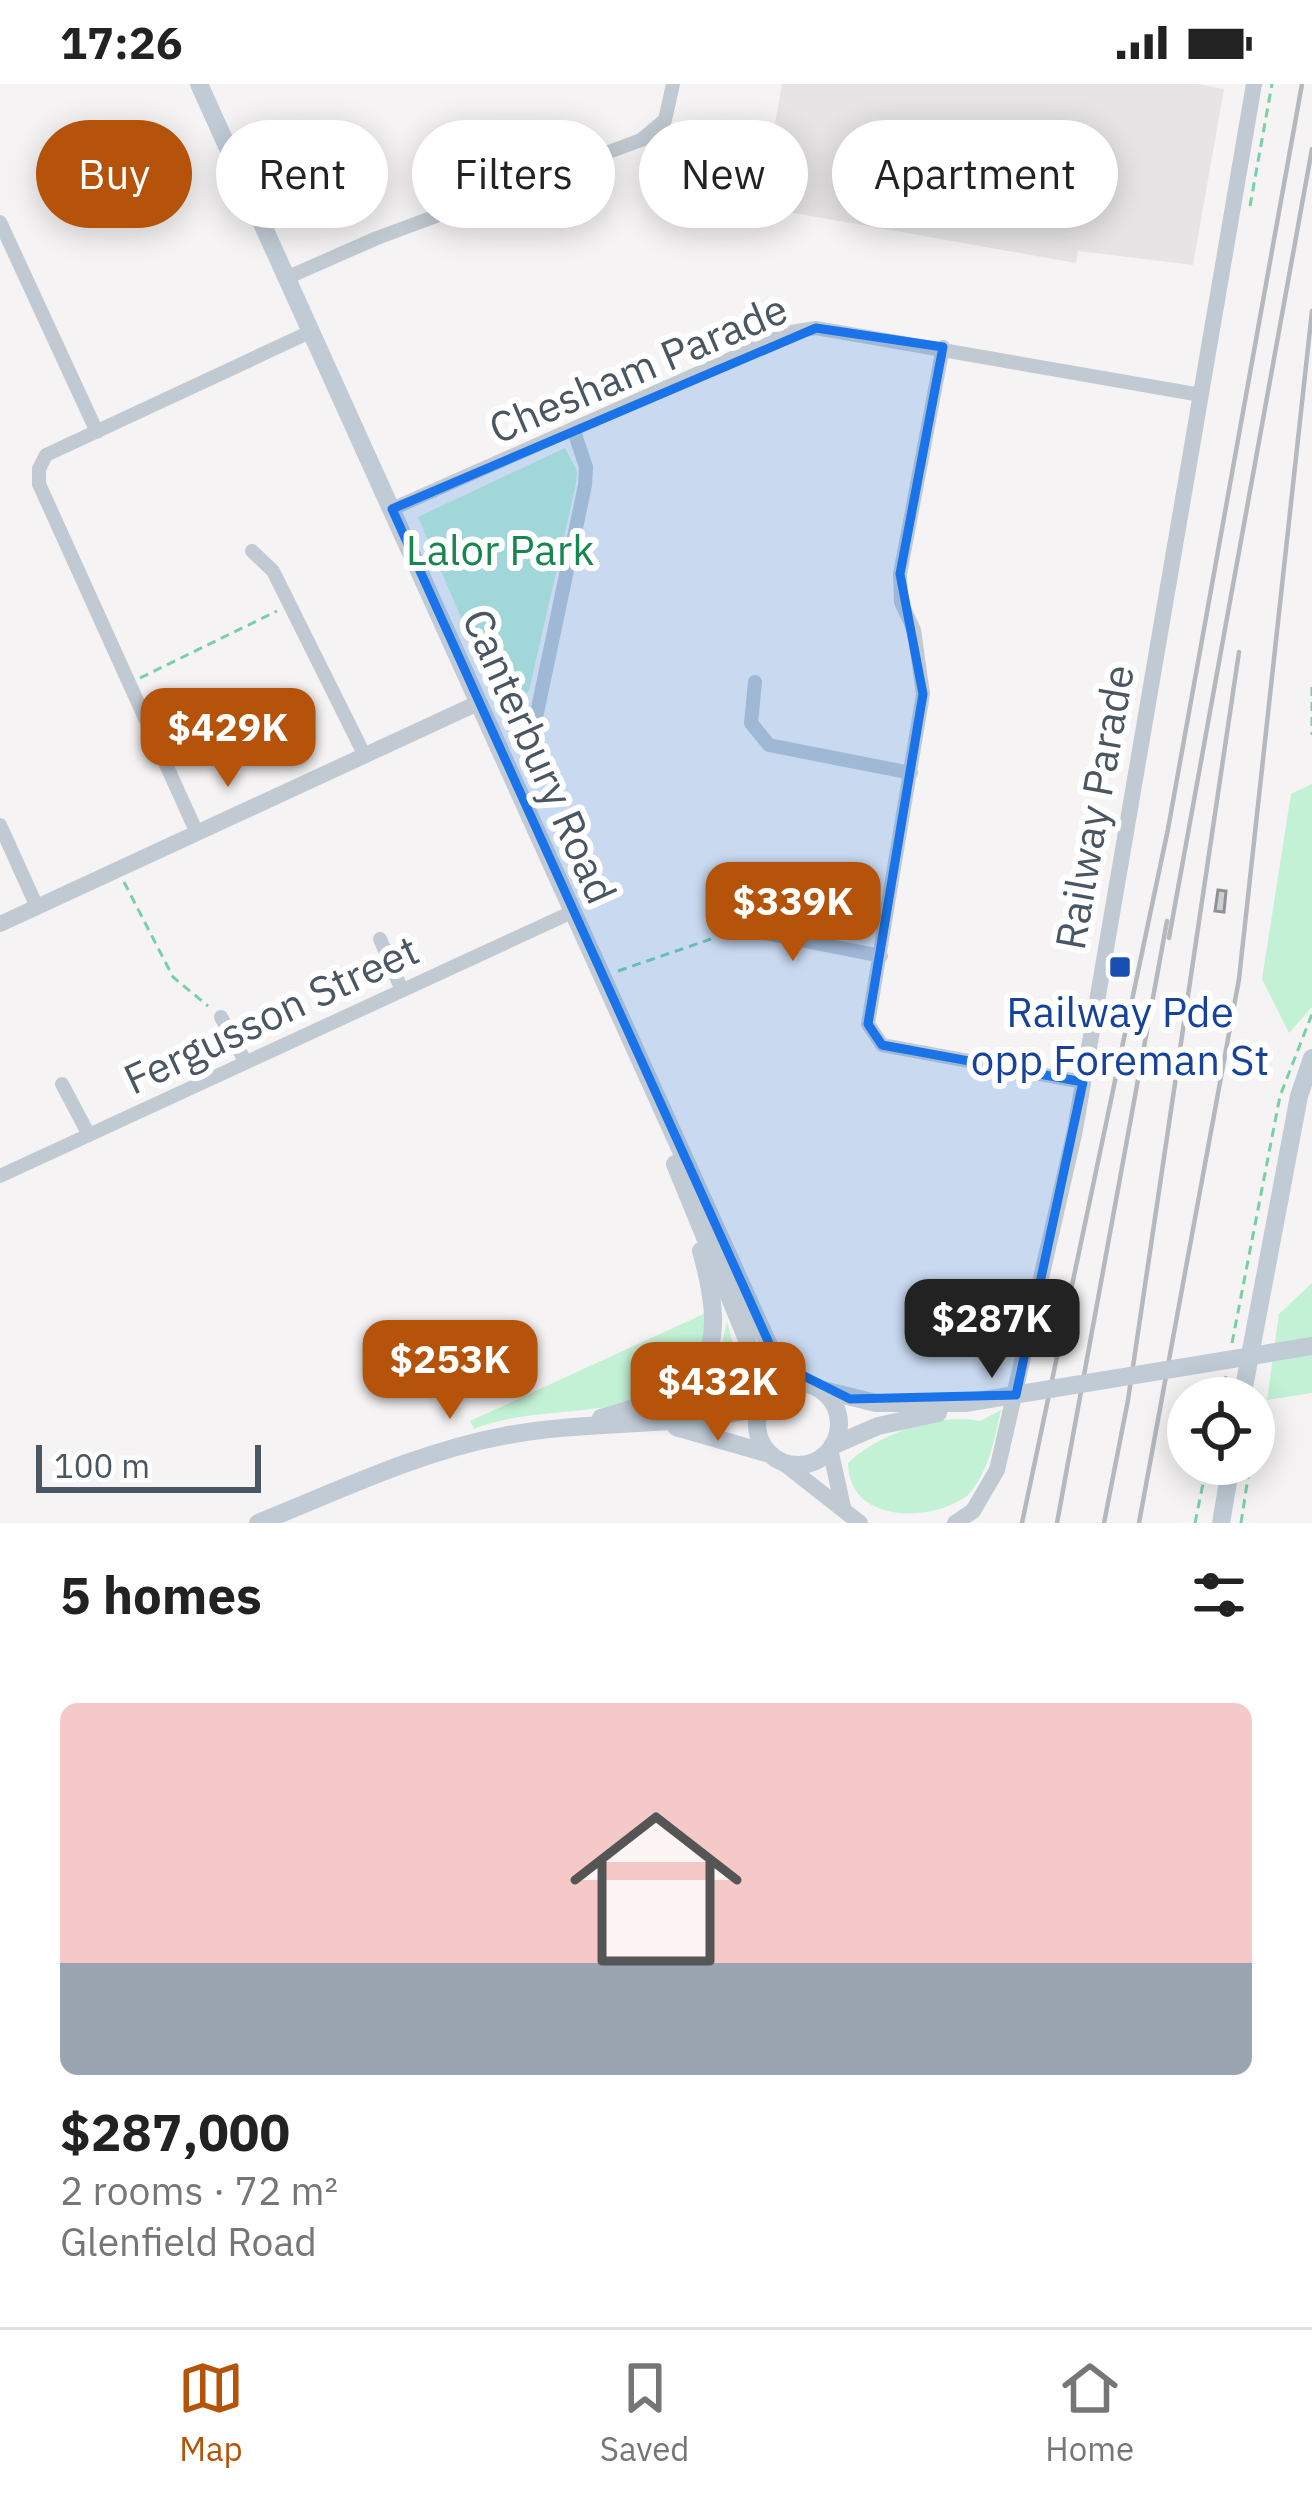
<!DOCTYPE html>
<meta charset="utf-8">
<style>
:root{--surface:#fff;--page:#f6f6f6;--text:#222;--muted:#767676;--line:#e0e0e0;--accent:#b45309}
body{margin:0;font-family:"IBM Plex Sans",sans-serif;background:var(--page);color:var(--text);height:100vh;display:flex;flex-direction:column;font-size:45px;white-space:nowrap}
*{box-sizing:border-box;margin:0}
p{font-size:39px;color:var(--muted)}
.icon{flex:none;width:66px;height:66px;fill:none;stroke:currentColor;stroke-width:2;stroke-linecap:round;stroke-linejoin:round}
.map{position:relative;height:1439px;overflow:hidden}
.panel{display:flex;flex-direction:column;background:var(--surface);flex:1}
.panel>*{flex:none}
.top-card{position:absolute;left:36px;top:36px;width:1242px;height:108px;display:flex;gap:24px}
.buttons{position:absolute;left:1167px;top:1293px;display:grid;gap:24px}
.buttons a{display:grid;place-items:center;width:108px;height:108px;border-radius:50%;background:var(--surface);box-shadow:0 6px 30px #0003;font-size:60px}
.scale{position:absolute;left:36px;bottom:30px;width:225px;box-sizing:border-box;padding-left:12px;border:6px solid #4a5661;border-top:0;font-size:33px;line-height:42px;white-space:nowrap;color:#4a5661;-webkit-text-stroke:9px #fff;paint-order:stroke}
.price{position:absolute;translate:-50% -102px;padding:0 27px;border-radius:24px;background:var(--accent);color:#fff;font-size:39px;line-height:78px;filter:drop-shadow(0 3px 6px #0008)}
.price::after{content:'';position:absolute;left:50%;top:72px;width:36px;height:27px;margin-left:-18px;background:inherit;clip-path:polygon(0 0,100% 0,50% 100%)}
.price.selected{background:#222;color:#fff}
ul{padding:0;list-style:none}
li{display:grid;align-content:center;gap:24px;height:636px;padding:0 60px}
li span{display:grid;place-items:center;height:372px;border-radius:18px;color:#555}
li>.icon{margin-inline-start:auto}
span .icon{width:216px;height:216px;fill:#fffc;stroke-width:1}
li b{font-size:51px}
h2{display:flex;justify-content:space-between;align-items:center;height:144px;padding:0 60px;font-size:51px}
.tag{padding:0 42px;border-radius:54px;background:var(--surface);box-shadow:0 6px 30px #0003;font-size:42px;line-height:108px}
.tag.selected{background:var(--accent);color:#fff}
.status{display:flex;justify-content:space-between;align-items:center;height:84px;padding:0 60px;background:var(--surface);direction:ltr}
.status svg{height:33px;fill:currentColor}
.tab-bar{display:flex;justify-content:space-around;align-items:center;height:168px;border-top:3px solid var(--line);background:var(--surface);font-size:33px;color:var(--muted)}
.tab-bar a{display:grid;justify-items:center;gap:6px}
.tab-bar .selected{color:var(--accent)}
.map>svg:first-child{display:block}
</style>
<div class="status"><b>17:26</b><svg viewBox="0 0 49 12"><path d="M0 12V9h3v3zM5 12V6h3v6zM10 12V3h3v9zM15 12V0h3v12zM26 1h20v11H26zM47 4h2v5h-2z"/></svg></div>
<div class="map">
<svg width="1312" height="1439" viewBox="0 0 1312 1439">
<rect width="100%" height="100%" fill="#f5f3f3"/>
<path fill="#e6e4e5" d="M782,0H1198L1224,5L1193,181L1078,167L1076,179L760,123Z"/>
<path fill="#c3f1d5" d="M565,364L577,387L576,400L529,607L501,627L418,433Z
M1312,700V923L1289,949L1262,895L1291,710Z
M1312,1199V1309L1267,1316L1279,1230Z
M708,1228C695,1355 560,1310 474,1345L470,1337Z
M727,1238L746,1308L728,1321L680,1324L717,1280Z
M1001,1326C994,1357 989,1388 967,1412C930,1439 848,1439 848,1379C879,1349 941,1328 980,1337Z"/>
<path fill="#cdcfd5" stroke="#909195" stroke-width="3" d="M1218,806L1226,807L1224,828L1215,827Z"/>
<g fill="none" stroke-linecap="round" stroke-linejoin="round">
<path stroke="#7ad0a6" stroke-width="3" stroke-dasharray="9 6" stroke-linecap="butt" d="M1250,122L1272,0
M140,594L277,527
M1312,603V651
M124,798L173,893L208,922
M618,887L711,855
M1232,1259L1280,1012L1312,930
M1221,1314L1226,1292
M1254,1351L1258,1323
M1195,1439L1207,1380
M1241,1439L1250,1380"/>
<path stroke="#c1cad2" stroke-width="14" d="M0,138L97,348
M286,194L377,154L641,56L665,36L673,0
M943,263L900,490L901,518L914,546L923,610L868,940L882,961L1083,998
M392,425L791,248L816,244L1201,311
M252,467L273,487L365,672
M755,598L751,639L769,661L911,689
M535,638L585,401L586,383L574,347
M0,741L37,823
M197,749L39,400V385L46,371L310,248
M715,839L881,872
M380,855L401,904
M221,933L245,977
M62,1000L89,1051
M0,1092L570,829"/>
<path stroke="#c1cad2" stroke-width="16" d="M0,840L478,619
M830,1365L843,1423
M781,1377L860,1439
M955,1439L973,1427L997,1386L1075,1046L1254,0"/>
<path stroke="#c1cbd6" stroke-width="18" d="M199,0L772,1268L785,1286L808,1300
M675,1080L746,1253L763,1320
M757 1340a41 41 0 1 1 82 0a41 41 0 1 1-82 0Z
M823,1306L876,1319H965
M1242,1314L1299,1012L1312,974
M601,1334C705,1304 732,1277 701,1167
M676,1343L770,1370
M832,1362L878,1342L938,1329
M258,1439C338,1407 418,1368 503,1352C589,1335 676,1345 761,1323
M1221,1439L1231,1380"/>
<path stroke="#b5b8bd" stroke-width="4.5" d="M1169,854L1312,65
M1022,1439L1168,745L1302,0
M1057,1439L1167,837
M1104,1439L1128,1316L1239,568
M1139,1439L1239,895L1312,227"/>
<path stroke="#c1cbd6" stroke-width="18" d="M965,1319L1312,1262"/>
</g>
<path fill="#1a73e8" fill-opacity="0.2" stroke="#1a73e8" stroke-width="9" stroke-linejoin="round" d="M816,244L943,263L900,490L923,610L868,940L882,961L1083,998L1016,1311L850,1315L778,1279L392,425Z"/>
<rect fill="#1a4fb4" stroke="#fff" stroke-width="4.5" x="1108" y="871" width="24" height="24" rx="6"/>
<g text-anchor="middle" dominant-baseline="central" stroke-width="12" stroke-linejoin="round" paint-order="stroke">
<g font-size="42" fill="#4a5661" stroke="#fff">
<text transform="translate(638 284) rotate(-23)">Chesham Parade</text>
<text transform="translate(540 672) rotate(66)">Canterbury Road</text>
<text transform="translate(1094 723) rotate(-80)">Railway Parade</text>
<text transform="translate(271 930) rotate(-25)">Fergusson Street</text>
</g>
<g font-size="42" fill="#17864f" stroke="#fff">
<text x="500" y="465">Lalor Park</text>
</g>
<g font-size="42" fill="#164399" stroke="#fff">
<text x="1120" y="927">Railway Pde<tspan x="1120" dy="48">opp Foreman St</tspan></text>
</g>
</g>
</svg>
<div class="buttons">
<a><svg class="icon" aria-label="locate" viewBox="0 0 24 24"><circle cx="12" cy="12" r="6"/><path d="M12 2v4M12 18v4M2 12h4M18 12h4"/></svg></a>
</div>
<div class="scale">100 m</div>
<b class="price" style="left:228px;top:706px">$429K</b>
<b class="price" style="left:793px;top:880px">$339K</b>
<b class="price selected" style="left:992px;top:1297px">$287K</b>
<b class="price" style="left:450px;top:1338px">$253K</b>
<b class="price" style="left:718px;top:1360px">$432K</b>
<div class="top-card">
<a class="tag selected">Buy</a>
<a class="tag">Rent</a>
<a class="tag">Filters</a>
<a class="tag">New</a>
<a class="tag">Apartment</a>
</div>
</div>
<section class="panel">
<h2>5 homes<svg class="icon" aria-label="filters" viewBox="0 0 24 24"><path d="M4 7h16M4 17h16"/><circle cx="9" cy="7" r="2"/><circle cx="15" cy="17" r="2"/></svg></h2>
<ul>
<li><span style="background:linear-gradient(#f6c9c9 70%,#9aa5b1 0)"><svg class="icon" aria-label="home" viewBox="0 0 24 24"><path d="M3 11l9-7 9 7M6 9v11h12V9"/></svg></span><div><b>$287,000</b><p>2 rooms · 72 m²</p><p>Glenfield Road</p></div></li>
</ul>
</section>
<nav class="tab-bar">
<a class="selected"><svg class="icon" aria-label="map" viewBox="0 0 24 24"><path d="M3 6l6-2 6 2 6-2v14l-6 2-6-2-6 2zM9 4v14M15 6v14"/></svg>Map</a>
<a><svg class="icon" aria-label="saved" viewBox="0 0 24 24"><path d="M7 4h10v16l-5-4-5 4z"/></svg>Saved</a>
<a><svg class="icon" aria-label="home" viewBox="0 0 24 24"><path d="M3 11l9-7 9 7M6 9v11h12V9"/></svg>Home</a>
</nav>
